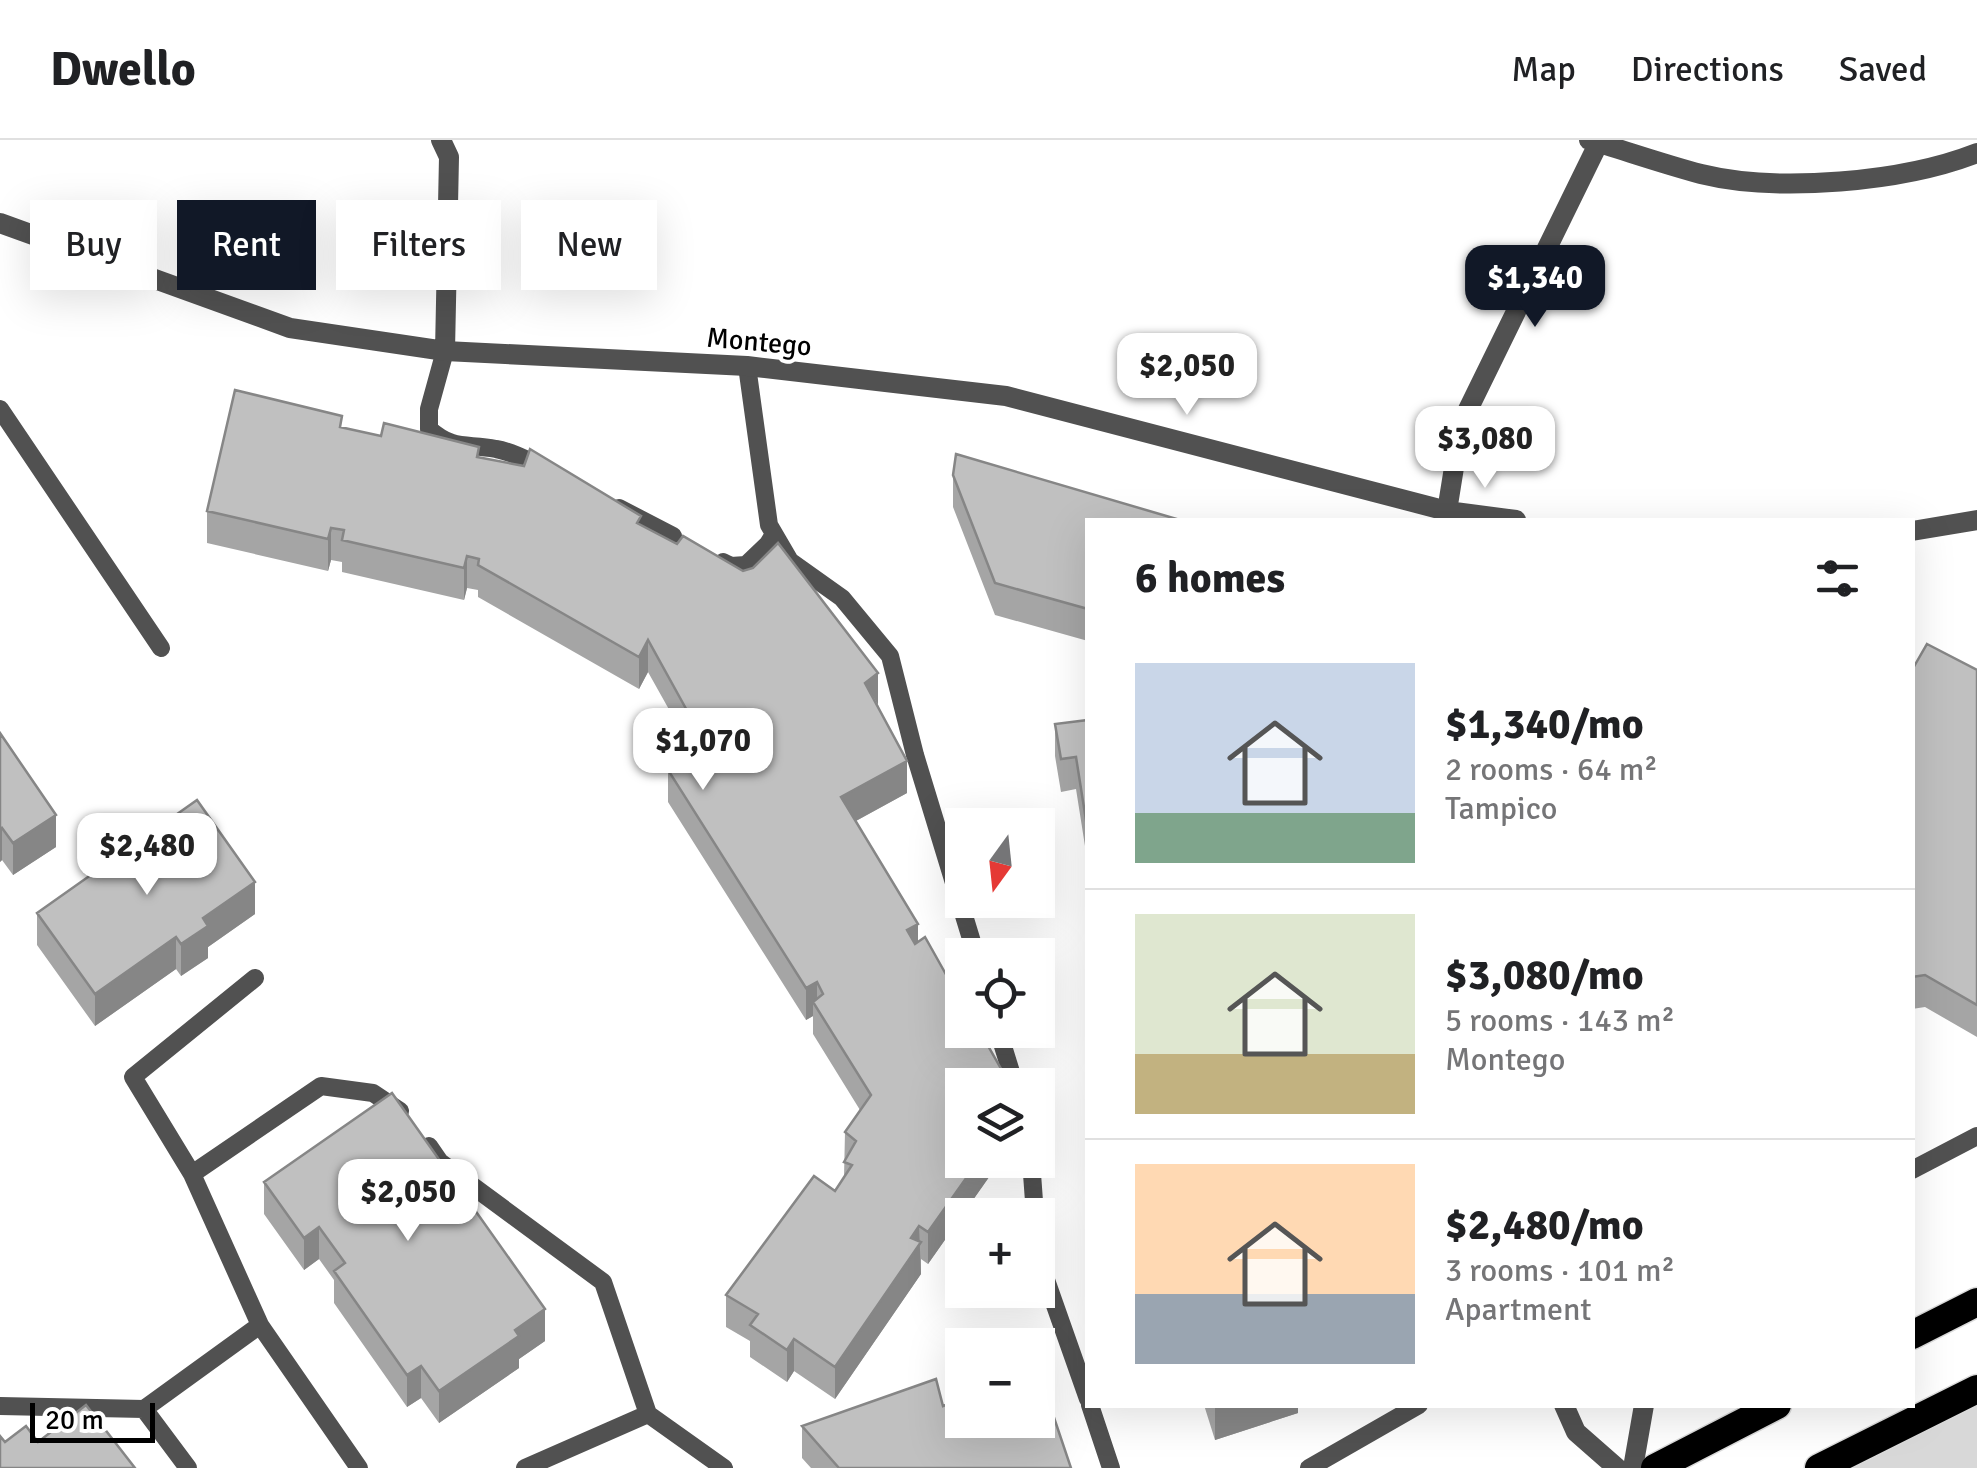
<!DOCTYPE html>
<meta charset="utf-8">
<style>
:root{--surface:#fff;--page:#f6f6f6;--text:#202124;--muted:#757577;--line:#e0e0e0;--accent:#111827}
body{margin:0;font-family:Signika,sans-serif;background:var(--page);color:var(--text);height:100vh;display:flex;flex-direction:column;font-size:38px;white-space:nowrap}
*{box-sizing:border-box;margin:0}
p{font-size:32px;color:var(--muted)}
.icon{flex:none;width:55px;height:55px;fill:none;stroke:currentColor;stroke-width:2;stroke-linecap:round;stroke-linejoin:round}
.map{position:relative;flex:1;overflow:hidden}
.panel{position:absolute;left:1085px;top:378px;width:830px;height:890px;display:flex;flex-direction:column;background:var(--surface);border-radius:0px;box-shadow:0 10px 40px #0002}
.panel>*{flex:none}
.hud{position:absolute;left:30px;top:60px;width:905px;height:90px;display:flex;gap:20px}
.needle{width:65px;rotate:195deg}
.fabs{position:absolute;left:945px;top:668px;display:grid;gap:20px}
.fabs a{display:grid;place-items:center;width:110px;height:110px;border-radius:0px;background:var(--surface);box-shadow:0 10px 40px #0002;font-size:50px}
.scale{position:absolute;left:30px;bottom:25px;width:125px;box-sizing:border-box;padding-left:10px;border:5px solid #000;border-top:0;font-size:28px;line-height:35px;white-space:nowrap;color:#000;-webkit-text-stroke:8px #fff;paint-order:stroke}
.price{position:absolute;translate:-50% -85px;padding:0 22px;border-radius:20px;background:#fff;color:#222;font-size:32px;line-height:65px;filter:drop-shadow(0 2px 5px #0008)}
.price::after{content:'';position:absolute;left:50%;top:60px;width:30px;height:22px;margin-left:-15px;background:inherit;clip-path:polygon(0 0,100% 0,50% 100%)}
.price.selected{background:var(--accent);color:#fff}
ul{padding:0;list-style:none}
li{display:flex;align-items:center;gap:30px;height:250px;padding:0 50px}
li+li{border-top:2px solid var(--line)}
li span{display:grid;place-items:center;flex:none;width:280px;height:200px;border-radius:0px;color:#555}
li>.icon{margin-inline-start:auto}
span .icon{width:120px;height:120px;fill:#fffc;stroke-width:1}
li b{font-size:42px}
h2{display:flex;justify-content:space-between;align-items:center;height:120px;padding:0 50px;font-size:42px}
.pill{padding:0 35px;border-radius:0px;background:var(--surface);box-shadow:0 10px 40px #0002;font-size:35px;line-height:90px}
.pill.selected{background:var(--accent);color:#fff}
header{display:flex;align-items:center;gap:60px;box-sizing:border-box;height:140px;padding:0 50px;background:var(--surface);border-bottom:2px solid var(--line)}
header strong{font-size:48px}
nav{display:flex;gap:55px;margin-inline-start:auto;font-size:35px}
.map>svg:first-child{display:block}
</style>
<header>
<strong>Dwello</strong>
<nav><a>Map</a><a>Directions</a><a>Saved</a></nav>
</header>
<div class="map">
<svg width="1977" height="1328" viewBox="0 0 1977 1328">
<rect width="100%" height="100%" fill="#fff"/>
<path fill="#d8d8d8" d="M1977,1249V1328H1818Z"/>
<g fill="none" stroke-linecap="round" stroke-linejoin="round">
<g stroke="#dbdbdb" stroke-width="31">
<path id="trunk" d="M1912,1195L1977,1162
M1655,1328L1777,1265
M1819,1328L1977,1249"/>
</g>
<path stroke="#515151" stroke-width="18" d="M445,211L429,269V289C454,311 466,303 496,309C514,312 531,322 548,330
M747,226L769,385L790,421L842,458L890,516L915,615L976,815
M0,269L161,508
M619,368L673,396
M723,422L731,426L746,425L768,404L774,394
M255,838L133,937L192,1034L260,1185
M998,890L1015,945
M429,1006L440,1022L603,1142L648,1274L724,1328
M1031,1020L1035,1075
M1912,1030L1977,996
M192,1034L321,946L373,953L400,971
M1038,1106L1039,1120L1088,1259
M1090,1265L1111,1328
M0,1266L144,1269L260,1185L359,1328
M144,1269L188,1328
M525,1328L648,1274
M1309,1328L1419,1265"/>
<path stroke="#515151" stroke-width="20" d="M441,0L449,17L445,211
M1589,0C1626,11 1663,24 1701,34C1778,53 1903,42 1977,13
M0,83L290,188L445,211L747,226L1006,256L1447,371L1516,380
M1449,380L1447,371L1461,284L1600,0
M1912,391L1977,380
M1564,1265L1576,1292L1617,1328
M1633,1328L1644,1265"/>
<use href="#trunk" stroke="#000" stroke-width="28"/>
</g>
<path fill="#a5a5a5" d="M342,287L479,317L641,385L878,565L907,653L856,681L918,802L1004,945H962L1001,1020L928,1124L921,1119V1134L835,1259L794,1231L787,1242L750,1217V1201L726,1187V1155L835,1051L844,1037L845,992L860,970L813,894V876L806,880L668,662V630L688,617L685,611V598L648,532L639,549L478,457V450L467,448L464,460L342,432V422L331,420L328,431L207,403V371Z
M953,335L1088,380V501L995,475L953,367Z
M1912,530H1977V897L1925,867L1912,869Z
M1088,580V725L1076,649L1061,652L1055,616V584Z
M0,593L56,707L13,735L2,720L0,722Z
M37,773L255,774L208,807V818L181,836L176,829L95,886L37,805Z
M264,1042L545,1201L519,1219V1228L439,1283L421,1258L407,1267L334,1163V1140L319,1119L304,1130L264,1074Z
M1204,1265H1298V1273L1215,1300Z
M943,1266L1071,1328H811L802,1318V1286Z"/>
<path fill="#868686" d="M331,388V420L328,431V399Z
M467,416V448L464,460V428Z
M648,500V532L639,549V517Z
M878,533V565L865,543Z
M907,621V653L841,689V657Z
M56,675V707L13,735V703Z
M2,688V720L0,722V690Z
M255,742V774L208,807V818L181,836V804L203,778Z
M918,784V816L907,790Z
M176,797V829L95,886V854Z
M817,842V869L813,862V876L806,880V848Z
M1004,934V945H988V942Z
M979,1020H1001L928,1124V1092Z
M919,1086L921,1134L835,1259V1227Z
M319,1087V1119L304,1130V1098Z
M545,1169V1201L519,1219V1228L439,1283V1251L515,1190Z
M794,1199V1231L787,1242V1210Z
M421,1226V1258L407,1267V1235Z
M1223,1265H1298V1273L1215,1300V1268Z"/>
<path fill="#c0c0c0" stroke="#868686" stroke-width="2.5" d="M235,250L342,276L340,287L381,296L384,283L479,307L477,317L524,326L530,309L641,376L637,383L677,404L683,396L743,431L753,428L778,403L878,533L865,543L907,621L841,657L918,784L907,790L915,804L925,797L962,863V890H979L1004,934L988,942L990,945H962V1020H979L928,1092L919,1086L911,1098L921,1102L835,1227L794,1199L787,1210L750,1185L758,1174L726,1155L814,1036L835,1051L852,1025L844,1022L856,1001L845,992L871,955L813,862L823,854L817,842L806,848L668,630L702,608L685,579L690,576L648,500L639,517L478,425L479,419L467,416L464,428L342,400L344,390L331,388L328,399L207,371Z
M956,314L1180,380H1088V469L995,443L953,335Z
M1927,504L1977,530V865L1925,835L1912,837V530Z
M1088,580V693L1076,617L1061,619L1055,584Z
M0,593L56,675L13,703L2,688L0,690Z
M197,660L255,742L203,778L208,786L181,804L176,797L95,854L37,773Z
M392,953L545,1169L515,1190L519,1196L439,1251L421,1226L407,1235L334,1131L345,1123L319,1087L304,1098L264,1042Z
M1038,1233H1039L1071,1328H839L802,1286L936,1239L943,1266L962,1259V1280H1038Z
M86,1265L135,1328H0V1296L5,1302L26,1286L38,1302Z"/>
<g text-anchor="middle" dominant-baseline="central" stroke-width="8" stroke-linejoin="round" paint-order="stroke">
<g font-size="28" fill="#000" stroke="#fff">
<text transform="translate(759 202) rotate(5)">Montego</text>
</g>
</g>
</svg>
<div class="fabs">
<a><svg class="needle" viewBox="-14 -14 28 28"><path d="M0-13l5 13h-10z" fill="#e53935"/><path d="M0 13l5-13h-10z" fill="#757577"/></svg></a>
<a><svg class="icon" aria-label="locate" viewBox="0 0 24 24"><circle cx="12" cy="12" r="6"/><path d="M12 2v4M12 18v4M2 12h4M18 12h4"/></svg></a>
<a><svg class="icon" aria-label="layers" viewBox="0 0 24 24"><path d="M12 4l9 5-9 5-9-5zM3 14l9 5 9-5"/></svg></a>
<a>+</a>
<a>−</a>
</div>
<div class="scale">20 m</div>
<b class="price selected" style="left:1535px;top:190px">$1,340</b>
<b class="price" style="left:1187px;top:278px">$2,050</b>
<b class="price" style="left:1485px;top:351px">$3,080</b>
<b class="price" style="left:703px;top:653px">$1,070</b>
<b class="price" style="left:147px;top:758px">$2,480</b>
<b class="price" style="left:408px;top:1104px">$2,050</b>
<div class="hud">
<a class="pill">Buy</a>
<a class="pill selected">Rent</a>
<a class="pill">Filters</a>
<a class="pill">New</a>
</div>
<section class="panel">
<h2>6 homes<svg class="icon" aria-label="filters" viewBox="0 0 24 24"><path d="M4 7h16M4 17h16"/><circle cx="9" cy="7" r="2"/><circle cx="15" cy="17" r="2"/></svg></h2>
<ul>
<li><span style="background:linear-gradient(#c9d6e8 75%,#7fa58c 0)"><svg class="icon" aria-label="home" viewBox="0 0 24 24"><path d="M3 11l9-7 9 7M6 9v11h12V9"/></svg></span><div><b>$1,340/mo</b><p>2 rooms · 64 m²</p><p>Tampico</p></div></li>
<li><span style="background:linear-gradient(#dfe7d0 70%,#c2b280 0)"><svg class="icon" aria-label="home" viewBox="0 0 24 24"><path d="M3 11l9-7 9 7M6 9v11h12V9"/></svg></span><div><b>$3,080/mo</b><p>5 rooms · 143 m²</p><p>Montego</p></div></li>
<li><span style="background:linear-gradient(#ffd9b3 65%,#9aa5b1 0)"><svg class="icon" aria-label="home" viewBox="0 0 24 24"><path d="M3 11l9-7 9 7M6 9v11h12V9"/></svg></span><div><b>$2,480/mo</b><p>3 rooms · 101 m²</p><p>Apartment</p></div></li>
</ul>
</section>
</div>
